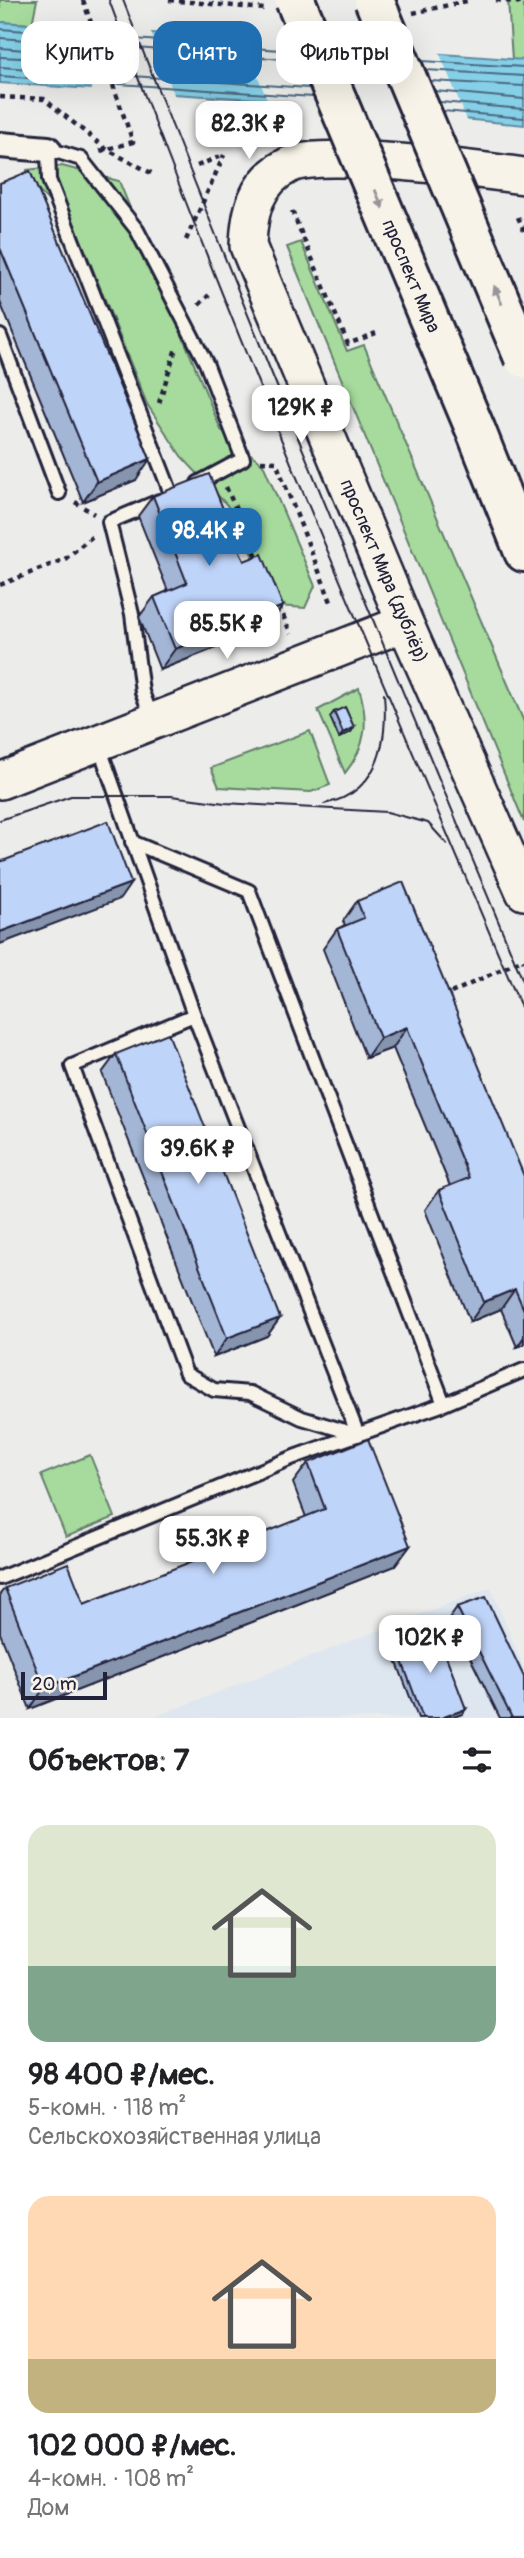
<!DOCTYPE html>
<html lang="ru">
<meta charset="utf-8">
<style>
:root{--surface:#fff;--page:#f6f6f6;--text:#202124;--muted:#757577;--accent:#1f6fb2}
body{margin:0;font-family:Pangolin,sans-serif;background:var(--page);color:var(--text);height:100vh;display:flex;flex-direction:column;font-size:26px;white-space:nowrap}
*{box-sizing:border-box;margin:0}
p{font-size:23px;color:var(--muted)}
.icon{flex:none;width:38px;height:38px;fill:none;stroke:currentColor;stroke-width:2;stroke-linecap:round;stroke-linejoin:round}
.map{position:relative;height:1718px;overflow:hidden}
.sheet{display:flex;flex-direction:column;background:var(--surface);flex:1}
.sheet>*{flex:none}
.guide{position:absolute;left:21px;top:21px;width:483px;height:63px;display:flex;gap:14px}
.scale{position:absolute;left:21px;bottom:18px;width:86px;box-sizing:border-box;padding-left:7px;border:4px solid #22223b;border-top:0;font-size:19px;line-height:24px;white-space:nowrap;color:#22223b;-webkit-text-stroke:5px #f7f3e8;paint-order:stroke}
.price{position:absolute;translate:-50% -60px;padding:0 16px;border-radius:14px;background:#fff;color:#222;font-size:23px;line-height:46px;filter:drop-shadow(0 2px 4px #0008)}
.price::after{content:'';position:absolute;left:50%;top:42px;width:21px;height:16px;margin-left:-10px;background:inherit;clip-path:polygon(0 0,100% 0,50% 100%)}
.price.on{background:var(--accent);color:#fff}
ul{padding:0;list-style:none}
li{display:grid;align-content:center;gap:14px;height:371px;padding:0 28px}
li span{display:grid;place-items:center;height:217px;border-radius:21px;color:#555}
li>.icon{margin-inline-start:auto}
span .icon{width:126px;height:126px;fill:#fffc;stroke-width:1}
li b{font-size:30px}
h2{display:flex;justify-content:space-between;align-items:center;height:84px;padding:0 28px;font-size:30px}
.tag{padding:0 24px;border-radius:21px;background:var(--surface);box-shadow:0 7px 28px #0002;font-size:24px;line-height:63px}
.tag.on{background:var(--accent);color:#fff}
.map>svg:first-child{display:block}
</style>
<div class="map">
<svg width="524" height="1718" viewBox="0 0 524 1718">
<rect width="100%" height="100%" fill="#ecedeb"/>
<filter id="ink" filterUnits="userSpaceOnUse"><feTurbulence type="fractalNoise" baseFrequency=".0143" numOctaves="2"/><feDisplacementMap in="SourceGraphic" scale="14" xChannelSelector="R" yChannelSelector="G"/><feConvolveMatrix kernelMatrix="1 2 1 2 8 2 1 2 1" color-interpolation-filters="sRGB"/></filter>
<g filter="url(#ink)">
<path fill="#dee6ef" d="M491,1587L524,1669V1718H151Z"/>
<path fill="#a6db9d" stroke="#647e6c" stroke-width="2" d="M0,0H37L32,24L0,22Z
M508,0H524V60H512Z
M62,166L119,181L221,430L263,464L315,586L305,608L278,606L227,505L181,456L147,404L77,230L26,178L27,170Z
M301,242L347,351L364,345L524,722V822L287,247Z
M359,688C369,721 367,746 345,773L318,710Z
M310,731L330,785L311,792L219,787L211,768Z
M90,1455L115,1517L66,1537L41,1475Z"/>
<path fill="#86d0e7" stroke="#5e8aa2" stroke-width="2" d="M0,22L524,60V125L283,101L0,83Z"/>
<path fill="#ecedeb" d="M68,23L150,30L175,97L93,92Z
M242,37L439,52L469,125L269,104Z"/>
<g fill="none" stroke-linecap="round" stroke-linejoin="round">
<path stroke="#4a6880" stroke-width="2" d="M0,29L294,51
M0,38L298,60
M0,48L63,53L67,56L63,60L0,57
M422,61L524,67
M0,67L309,88
M426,70L524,76
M0,76L313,97
M431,81L524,86
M435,91L524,99
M440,102L524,109
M443,111L524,118"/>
<g stroke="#22223b" stroke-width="18">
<path id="service" d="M0,336L59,493
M172,496L49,180L48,149L81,159L137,230L206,363L243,459L198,483
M153,720L142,692L132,614L109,522L159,501
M99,746L194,1015L358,1435
M132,842L249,891L444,1404
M194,1015L72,1066L186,1374L214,1390L250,1393L302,1418L358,1435
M0,1578L294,1457L444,1404L524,1370"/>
</g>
<g stroke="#22223b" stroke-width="30">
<path id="minor" d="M0,145L48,149"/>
</g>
<g stroke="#22223b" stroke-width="40">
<path id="secondary" d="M524,176C481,170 322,149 289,165C255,182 249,213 248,246L405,623L524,892
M0,781L405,623"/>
</g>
<g stroke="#22223b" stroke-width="44">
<path id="primary" d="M476,431L524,552"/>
</g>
<path stroke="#22223b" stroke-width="4.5" stroke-dasharray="5 5" stroke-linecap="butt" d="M83,0L133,142L100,151
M169,0L265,9
M496,0L524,3
M413,13L471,0
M0,97L44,99L106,149L155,175
M197,166L223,155
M292,211L348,344L376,333
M518,217L524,231
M186,240L224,155
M199,305L209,295
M159,403L176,348
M261,461L276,462L331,602
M226,487L258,559
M75,502L94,514
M0,585L65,559L94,535
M279,606L291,634
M451,993L523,959L524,961"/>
<use href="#service" stroke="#f7f3e8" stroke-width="12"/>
<use href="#minor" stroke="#f7f3e8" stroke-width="24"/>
<use href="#secondary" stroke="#f7f3e8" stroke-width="35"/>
<use href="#primary" stroke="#f7f3e8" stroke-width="38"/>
<path stroke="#22223b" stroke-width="2" d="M109,0C235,342 381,678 524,1014
M123,0C251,330 388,656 524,983
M324,804C379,793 388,742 384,694
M0,820L71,796H171L225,803L387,812L428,823L447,844"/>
<g stroke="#22223b" stroke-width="44" stroke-linecap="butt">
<path id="primary-bridge" d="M295,0L476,431
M374,0L524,358"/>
</g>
<use href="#primary-bridge" stroke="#f7f3e8" stroke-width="38"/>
</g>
<path fill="#a4b6d6" stroke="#22223b" stroke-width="2" d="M0,183L136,480L83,502L0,302Z
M153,496L244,561L283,606L268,627L160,670L139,617L154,597L168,591L138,516Z
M334,712L354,727L351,732L339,738L330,717Z
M357,901L524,1176V1344L517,1347L501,1309L470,1322L425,1210L439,1190L450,1186L393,1048L366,1058L323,949L337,929L345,925L343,921Z
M116,1054L280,1318L267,1336L214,1357L102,1073Z
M308,1463L410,1546L395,1566L30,1709L0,1633V1594L5,1588L84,1604L306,1517L293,1483Z
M457,1607L524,1718H500L450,1617Z
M395,1642L466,1709L462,1714L451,1718H418L391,1647Z"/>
<path fill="#8694ae" stroke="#22223b" stroke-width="2" d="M150,459L136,480L83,502L97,482Z
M283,606L268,627L160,670L175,649Z
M354,727L351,732L339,738L343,733Z
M131,883L120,899L0,944V932Z
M407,1027L393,1048L366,1058L380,1038Z
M515,1289L501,1309L470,1322L484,1302Z
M280,1318L267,1336L214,1357L227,1338Z
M524,1337V1344L517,1347Z
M410,1546L395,1566L30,1709L44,1688Z
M466,1709L462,1714L451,1718H441Z"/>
<path fill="#bfd4f9" stroke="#22223b" stroke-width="2" d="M30,171L150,459L97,482L0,248V183Z
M209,474L244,561L262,554L283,606L175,649L154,597L187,583L153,496Z
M345,707L354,727L343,733L334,712Z
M108,821L131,883L0,932V862Z
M403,882L524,1176V1310L515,1289L484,1302L439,1190L469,1178L407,1027L380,1038L337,929L364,918L357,901Z
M168,1033L280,1318L227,1338L116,1054Z
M368,1439L410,1546L44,1688L5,1588L68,1563L84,1604L325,1509L308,1463Z
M486,1597L524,1677V1718H512L457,1607Z
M435,1627L466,1709L441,1718H423L395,1642Z"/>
<defs><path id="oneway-solid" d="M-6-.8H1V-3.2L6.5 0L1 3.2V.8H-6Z" transform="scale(1.75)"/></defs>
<g fill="#97959a">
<use href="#oneway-solid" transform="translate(379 199) rotate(67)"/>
<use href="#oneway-solid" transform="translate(498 295) rotate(-113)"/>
</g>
</g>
<g text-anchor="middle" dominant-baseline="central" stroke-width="5" stroke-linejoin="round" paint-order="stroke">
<g font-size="19" fill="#22223b" stroke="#f7f3e8">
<text transform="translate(411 276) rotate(67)">проспект Мира</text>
<text transform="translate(384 571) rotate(67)">проспект Мира (дублёр)</text>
</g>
</g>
</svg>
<div class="scale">20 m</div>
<b class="price" style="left:249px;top:161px">82.3K ₽</b>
<b class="price" style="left:301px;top:445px">129K ₽</b>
<b class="price on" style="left:209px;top:568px">98.4K ₽</b>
<b class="price" style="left:227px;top:661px">85.5K ₽</b>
<b class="price" style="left:198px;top:1186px">39.6K ₽</b>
<b class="price" style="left:213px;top:1576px">55.3K ₽</b>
<b class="price" style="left:430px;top:1675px">102K ₽</b>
<div class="guide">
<a class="tag">Купить</a>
<a class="tag on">Снять</a>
<a class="tag">Фильтры</a>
</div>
</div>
<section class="sheet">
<h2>Объектов: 7<svg class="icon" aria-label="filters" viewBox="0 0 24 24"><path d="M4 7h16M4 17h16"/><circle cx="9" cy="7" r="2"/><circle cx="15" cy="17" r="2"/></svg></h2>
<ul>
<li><span style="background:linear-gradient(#dfe7d0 65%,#7fa58c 0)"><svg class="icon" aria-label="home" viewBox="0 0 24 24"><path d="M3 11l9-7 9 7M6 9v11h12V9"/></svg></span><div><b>98 400 ₽/мес.</b><p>5-комн. · 118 m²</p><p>Сельскохозяйственная улица</p></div></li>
<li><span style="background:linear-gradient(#ffd9b3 75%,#c2b280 0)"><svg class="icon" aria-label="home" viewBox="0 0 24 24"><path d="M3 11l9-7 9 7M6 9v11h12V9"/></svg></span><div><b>102 000 ₽/мес.</b><p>4-комн. · 108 m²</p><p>Дом</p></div></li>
</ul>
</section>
